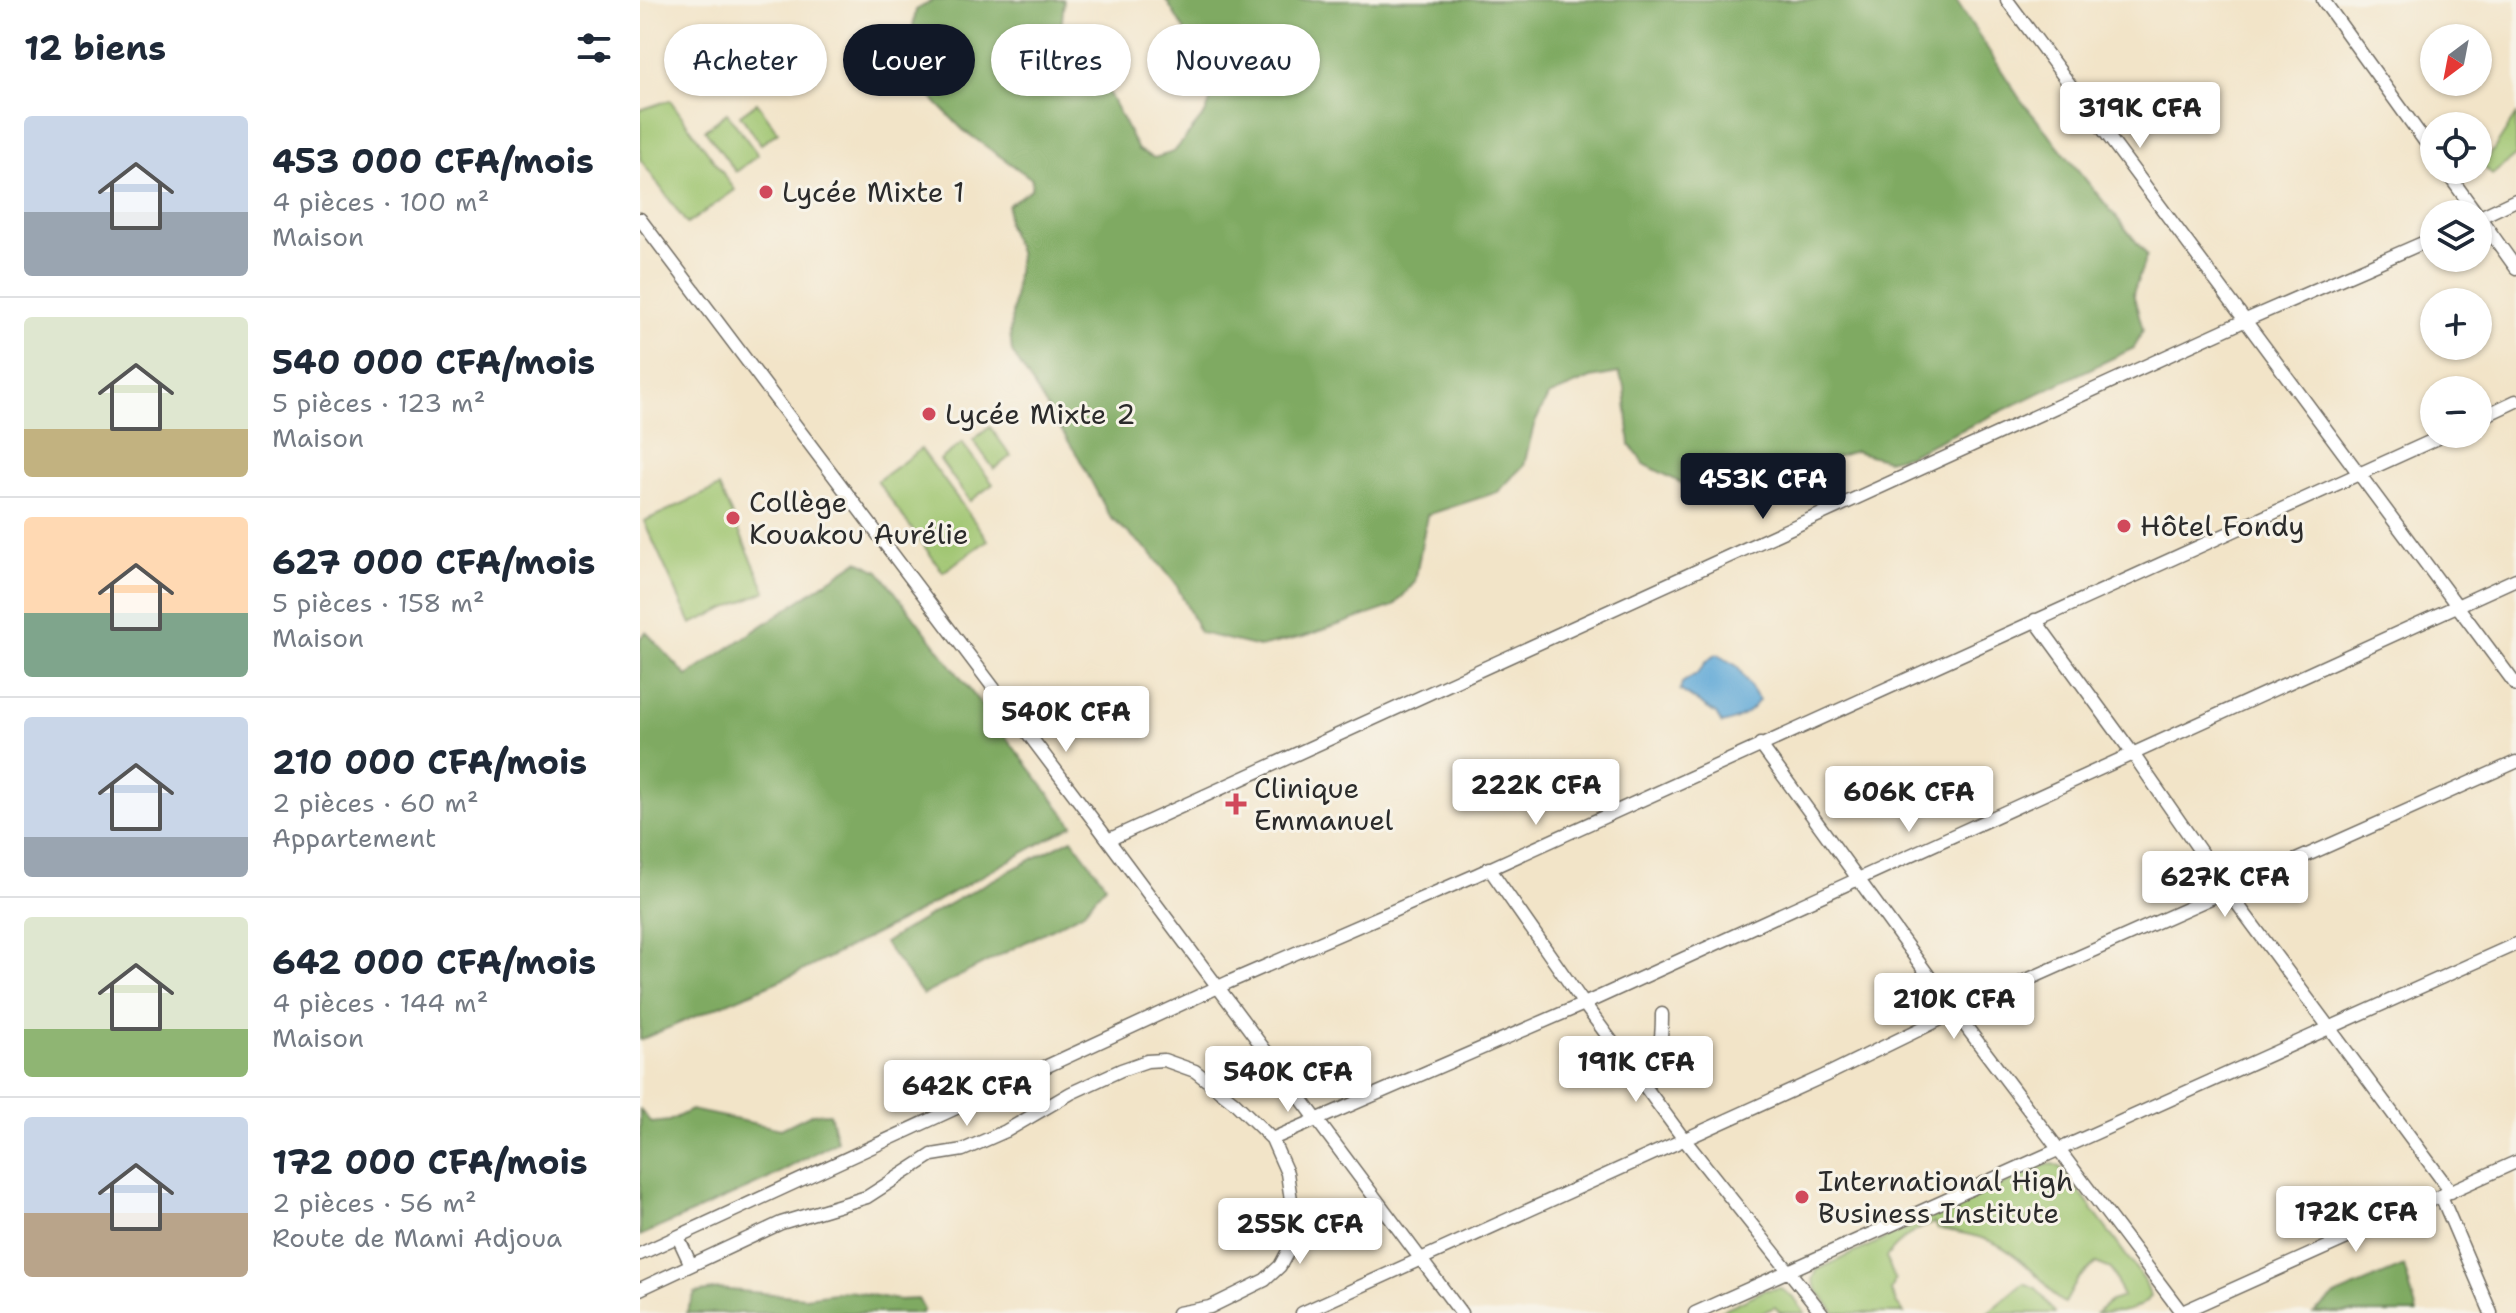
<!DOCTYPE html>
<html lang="fr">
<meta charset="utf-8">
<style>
:root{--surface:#fff;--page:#f2f2f3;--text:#1f2937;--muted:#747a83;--line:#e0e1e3;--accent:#111827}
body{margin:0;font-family:"Shantell Sans",sans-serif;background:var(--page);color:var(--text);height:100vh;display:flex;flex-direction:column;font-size:30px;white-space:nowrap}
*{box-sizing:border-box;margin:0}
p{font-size:26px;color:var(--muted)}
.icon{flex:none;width:44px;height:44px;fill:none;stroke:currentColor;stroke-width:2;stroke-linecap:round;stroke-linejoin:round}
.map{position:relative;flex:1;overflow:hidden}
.sheet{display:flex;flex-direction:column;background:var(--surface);width:640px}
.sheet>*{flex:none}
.top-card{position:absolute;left:24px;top:24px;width:760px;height:72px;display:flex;gap:16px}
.needle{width:52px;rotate:212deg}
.buttons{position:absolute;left:1780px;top:24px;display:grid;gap:16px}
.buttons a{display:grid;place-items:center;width:72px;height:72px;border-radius:50%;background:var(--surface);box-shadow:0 2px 6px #0004;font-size:40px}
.price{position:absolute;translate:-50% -68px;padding:0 18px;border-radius:8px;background:#fff;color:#222;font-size:26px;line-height:52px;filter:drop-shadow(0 2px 4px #0008)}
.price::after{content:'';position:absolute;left:50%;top:48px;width:24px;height:18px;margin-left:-12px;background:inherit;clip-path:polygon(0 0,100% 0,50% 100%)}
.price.on{background:var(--accent);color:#fff}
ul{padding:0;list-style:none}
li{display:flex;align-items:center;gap:24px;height:200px;padding:0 24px}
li+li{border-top:2px solid var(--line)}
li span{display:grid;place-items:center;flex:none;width:224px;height:160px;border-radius:8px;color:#555}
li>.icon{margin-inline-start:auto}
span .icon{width:96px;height:96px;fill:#fffc;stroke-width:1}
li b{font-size:34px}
h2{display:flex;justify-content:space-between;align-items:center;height:96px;padding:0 24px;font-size:34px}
.chip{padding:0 28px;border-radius:36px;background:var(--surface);box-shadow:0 2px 6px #0004;font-size:28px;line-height:72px}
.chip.on{background:var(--accent);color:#fff}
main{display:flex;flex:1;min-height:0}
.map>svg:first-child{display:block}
</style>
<main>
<section class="sheet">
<h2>12 biens<svg class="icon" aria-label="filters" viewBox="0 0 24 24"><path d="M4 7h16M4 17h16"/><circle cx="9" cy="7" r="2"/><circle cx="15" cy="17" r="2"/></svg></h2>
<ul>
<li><span style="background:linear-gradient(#c9d6e8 60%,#9aa5b1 0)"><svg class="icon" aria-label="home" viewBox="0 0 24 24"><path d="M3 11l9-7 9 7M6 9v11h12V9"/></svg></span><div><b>453 000 CFA/mois</b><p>4 pièces · 100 m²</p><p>Maison</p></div></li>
<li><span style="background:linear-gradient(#dfe7d0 70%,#c2b280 0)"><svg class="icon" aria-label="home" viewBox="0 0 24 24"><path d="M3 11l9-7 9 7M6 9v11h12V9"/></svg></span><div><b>540 000 CFA/mois</b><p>5 pièces · 123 m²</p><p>Maison</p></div></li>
<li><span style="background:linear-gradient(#ffd9b3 60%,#7fa58c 0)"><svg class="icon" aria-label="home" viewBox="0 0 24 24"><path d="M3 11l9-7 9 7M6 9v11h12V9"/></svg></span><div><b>627 000 CFA/mois</b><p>5 pièces · 158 m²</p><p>Maison</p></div></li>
<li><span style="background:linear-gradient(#c9d6e8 75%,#9aa5b1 0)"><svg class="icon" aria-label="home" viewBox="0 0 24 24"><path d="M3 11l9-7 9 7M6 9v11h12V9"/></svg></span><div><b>210 000 CFA/mois</b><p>2 pièces · 60 m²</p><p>Appartement</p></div></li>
<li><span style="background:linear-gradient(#dfe7d0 70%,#8fb573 0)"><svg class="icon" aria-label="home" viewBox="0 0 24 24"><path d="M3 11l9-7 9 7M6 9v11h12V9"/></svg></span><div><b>642 000 CFA/mois</b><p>4 pièces · 144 m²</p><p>Maison</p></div></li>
<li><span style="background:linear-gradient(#c9d6e8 60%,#b9a48a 0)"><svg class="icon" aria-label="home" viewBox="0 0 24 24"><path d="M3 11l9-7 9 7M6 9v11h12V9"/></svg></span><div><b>172 000 CFA/mois</b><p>2 pièces · 56 m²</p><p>Route de Mami Adjoua</p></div></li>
</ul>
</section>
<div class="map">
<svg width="1876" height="1313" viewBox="0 0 1876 1313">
<rect width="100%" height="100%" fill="#f7f3e8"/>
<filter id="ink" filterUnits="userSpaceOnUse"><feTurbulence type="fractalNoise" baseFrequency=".0125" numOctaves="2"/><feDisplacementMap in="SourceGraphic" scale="16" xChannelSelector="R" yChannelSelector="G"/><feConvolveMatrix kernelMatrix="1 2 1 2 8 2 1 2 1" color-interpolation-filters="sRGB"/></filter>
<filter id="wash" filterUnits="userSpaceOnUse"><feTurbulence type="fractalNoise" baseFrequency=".006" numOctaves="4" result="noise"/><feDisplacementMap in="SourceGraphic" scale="32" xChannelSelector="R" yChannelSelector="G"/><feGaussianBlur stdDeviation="1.8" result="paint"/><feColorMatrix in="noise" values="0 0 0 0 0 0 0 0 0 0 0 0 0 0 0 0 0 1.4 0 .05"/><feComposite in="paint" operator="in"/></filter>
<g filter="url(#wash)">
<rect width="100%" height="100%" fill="#f2e4c8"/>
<path fill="#9fc56f" stroke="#65784d" stroke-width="2" d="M30,100L95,190L47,224L0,159V110Z
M117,103L138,132L121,144L100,115Z
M87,113L118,155L96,172L65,130Z
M1876,115V155L1852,175L1843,166Z
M350,427L371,456L354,469L333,440Z
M322,443L353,484L330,501L300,460Z
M281,449L348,540L303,572L237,481Z
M79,487L126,591L51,624L4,521Z
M1414,1164L1422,1168L1504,1280L1510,1296C1500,1313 1474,1313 1456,1313L1471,1301L1483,1297L1471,1269L1456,1263L1438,1279L1425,1303C1414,1300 1411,1289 1403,1281C1365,1243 1351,1237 1298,1229L1294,1223C1273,1230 1260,1240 1246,1257L1255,1280L1251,1291L1257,1304L1264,1313H1195L1176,1288L1173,1280L1177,1270L1405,1165Z
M1384,1283L1396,1288L1415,1313H1347Z
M1140,1288L1153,1297L1165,1313H1140L1135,1307L1121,1313H1076L1125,1290Z"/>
<path fill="#7faa62" stroke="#556a46" stroke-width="2" d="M294,0H424L421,30L447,51L498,150L514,158L534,152L565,114L577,84L526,0H1316L1380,99L1507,255L1493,293L1503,330L1494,348L1269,455L1247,460L1215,451L1129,478L1053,489L1004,464L990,445L985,389L979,373L951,378L908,396L894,425L884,465L858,492L787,515L775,582L754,606L663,637L619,647L560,633L536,584L510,552L470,517L439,458L372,352L370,332L379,255L367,222L368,205L391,189L392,179L323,130L290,96L266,65L276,10Z
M218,561L239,571L433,825L263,920L162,971L0,1040V638L6,632L47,676Z
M432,839L466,885L442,913L283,995L244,943C304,905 368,871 432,839Z
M0,1110L11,1123L29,1121L51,1110L141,1129L171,1114L190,1113L197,1141L126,1180L0,1236Z
M1764,1266L1777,1313H1674L1696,1295Z
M79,1289L165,1297L209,1291L258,1300L278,1299L284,1309L282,1313H46L55,1293Z"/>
<path fill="#60a9d7" stroke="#466a81" stroke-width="2" d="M1076,654L1097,666L1119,700C1109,714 1098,720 1082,724L1076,714L1040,690L1042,683L1059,672L1065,663Z"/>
</g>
<g filter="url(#ink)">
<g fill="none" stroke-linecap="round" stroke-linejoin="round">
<g stroke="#716c62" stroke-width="15">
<path id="minor" d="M1367,0L1876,685
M1683,0L1794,154
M1805,170L1837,214
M1838,215L1876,268
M1838,218L1876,200
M0,219L457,825L821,1313
M1838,419L1876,401
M1395,620L1493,754L1587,890L1811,1192
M1120,744L1315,1012L1542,1313
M468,840L1606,320L1794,238
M849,868L944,1004L1043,1138L1182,1313
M998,1076C1021,1055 1022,1044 1022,1014
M632,1139L944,1004L1876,579
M1801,1196L1851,1313
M38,1237L51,1265
M0,1254L589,982L836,875L1807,434
M0,1289L141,1223L227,1197L292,1155L323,1150L366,1131L431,1093L481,1070L507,1061L524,1060L555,1071L594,1102L632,1139L647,1173L655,1227L647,1253L640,1266L625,1280L570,1307L538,1313
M662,1313L1184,1076L1315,1012L1876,762
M1055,1313L1876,944
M1540,1313L1876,1162"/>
</g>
<use href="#minor" stroke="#fff" stroke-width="12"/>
</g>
</g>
<g fill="#d1495b" stroke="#f7f3e8" stroke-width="3">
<circle cx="126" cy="192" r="8"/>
<circle cx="289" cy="414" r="8"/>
<circle cx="93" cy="518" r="8"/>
<circle cx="1484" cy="526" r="8"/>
<path d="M592 792h8v8h8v8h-8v8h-8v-8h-8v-8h8z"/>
<circle cx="1162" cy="1197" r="8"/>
</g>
<g text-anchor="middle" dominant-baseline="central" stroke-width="6" stroke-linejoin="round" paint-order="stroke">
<g font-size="28" fill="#2b2b2b" stroke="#f7f3e8" text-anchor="start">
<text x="142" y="192">Lycée Mixte 1</text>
<text x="305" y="414">Lycée Mixte 2</text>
<text x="109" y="502">Collège<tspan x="109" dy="32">Kouakou Aurélie</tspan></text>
<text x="1500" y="526">Hôtel Fondy</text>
<text x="614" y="788">Clinique<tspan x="614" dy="32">Emmanuel</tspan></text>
<text x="1178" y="1181">International High<tspan x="1178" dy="32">Business Institute</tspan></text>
</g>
</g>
</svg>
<div class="buttons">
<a><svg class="needle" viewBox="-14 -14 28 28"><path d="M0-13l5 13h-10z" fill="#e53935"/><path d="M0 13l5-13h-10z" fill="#747a83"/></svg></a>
<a><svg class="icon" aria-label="locate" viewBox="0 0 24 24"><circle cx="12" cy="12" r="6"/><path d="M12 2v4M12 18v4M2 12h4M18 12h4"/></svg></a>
<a><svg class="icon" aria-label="layers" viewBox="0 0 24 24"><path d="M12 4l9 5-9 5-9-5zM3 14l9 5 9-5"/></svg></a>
<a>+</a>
<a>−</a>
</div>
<b class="price" style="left:1500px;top:150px">319K CFA</b>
<b class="price on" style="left:1123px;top:521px">453K CFA</b>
<b class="price" style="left:426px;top:754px">540K CFA</b>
<b class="price" style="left:896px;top:827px">222K CFA</b>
<b class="price" style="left:1269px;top:834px">606K CFA</b>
<b class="price" style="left:1585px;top:919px">627K CFA</b>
<b class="price" style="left:1314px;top:1041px">210K CFA</b>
<b class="price" style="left:996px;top:1104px">191K CFA</b>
<b class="price" style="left:648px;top:1114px">540K CFA</b>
<b class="price" style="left:327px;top:1128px">642K CFA</b>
<b class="price" style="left:1716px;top:1254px">172K CFA</b>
<b class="price" style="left:660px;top:1266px">255K CFA</b>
<div class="top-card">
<a class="chip">Acheter</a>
<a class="chip on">Louer</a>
<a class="chip">Filtres</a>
<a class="chip">Nouveau</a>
</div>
</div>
</main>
